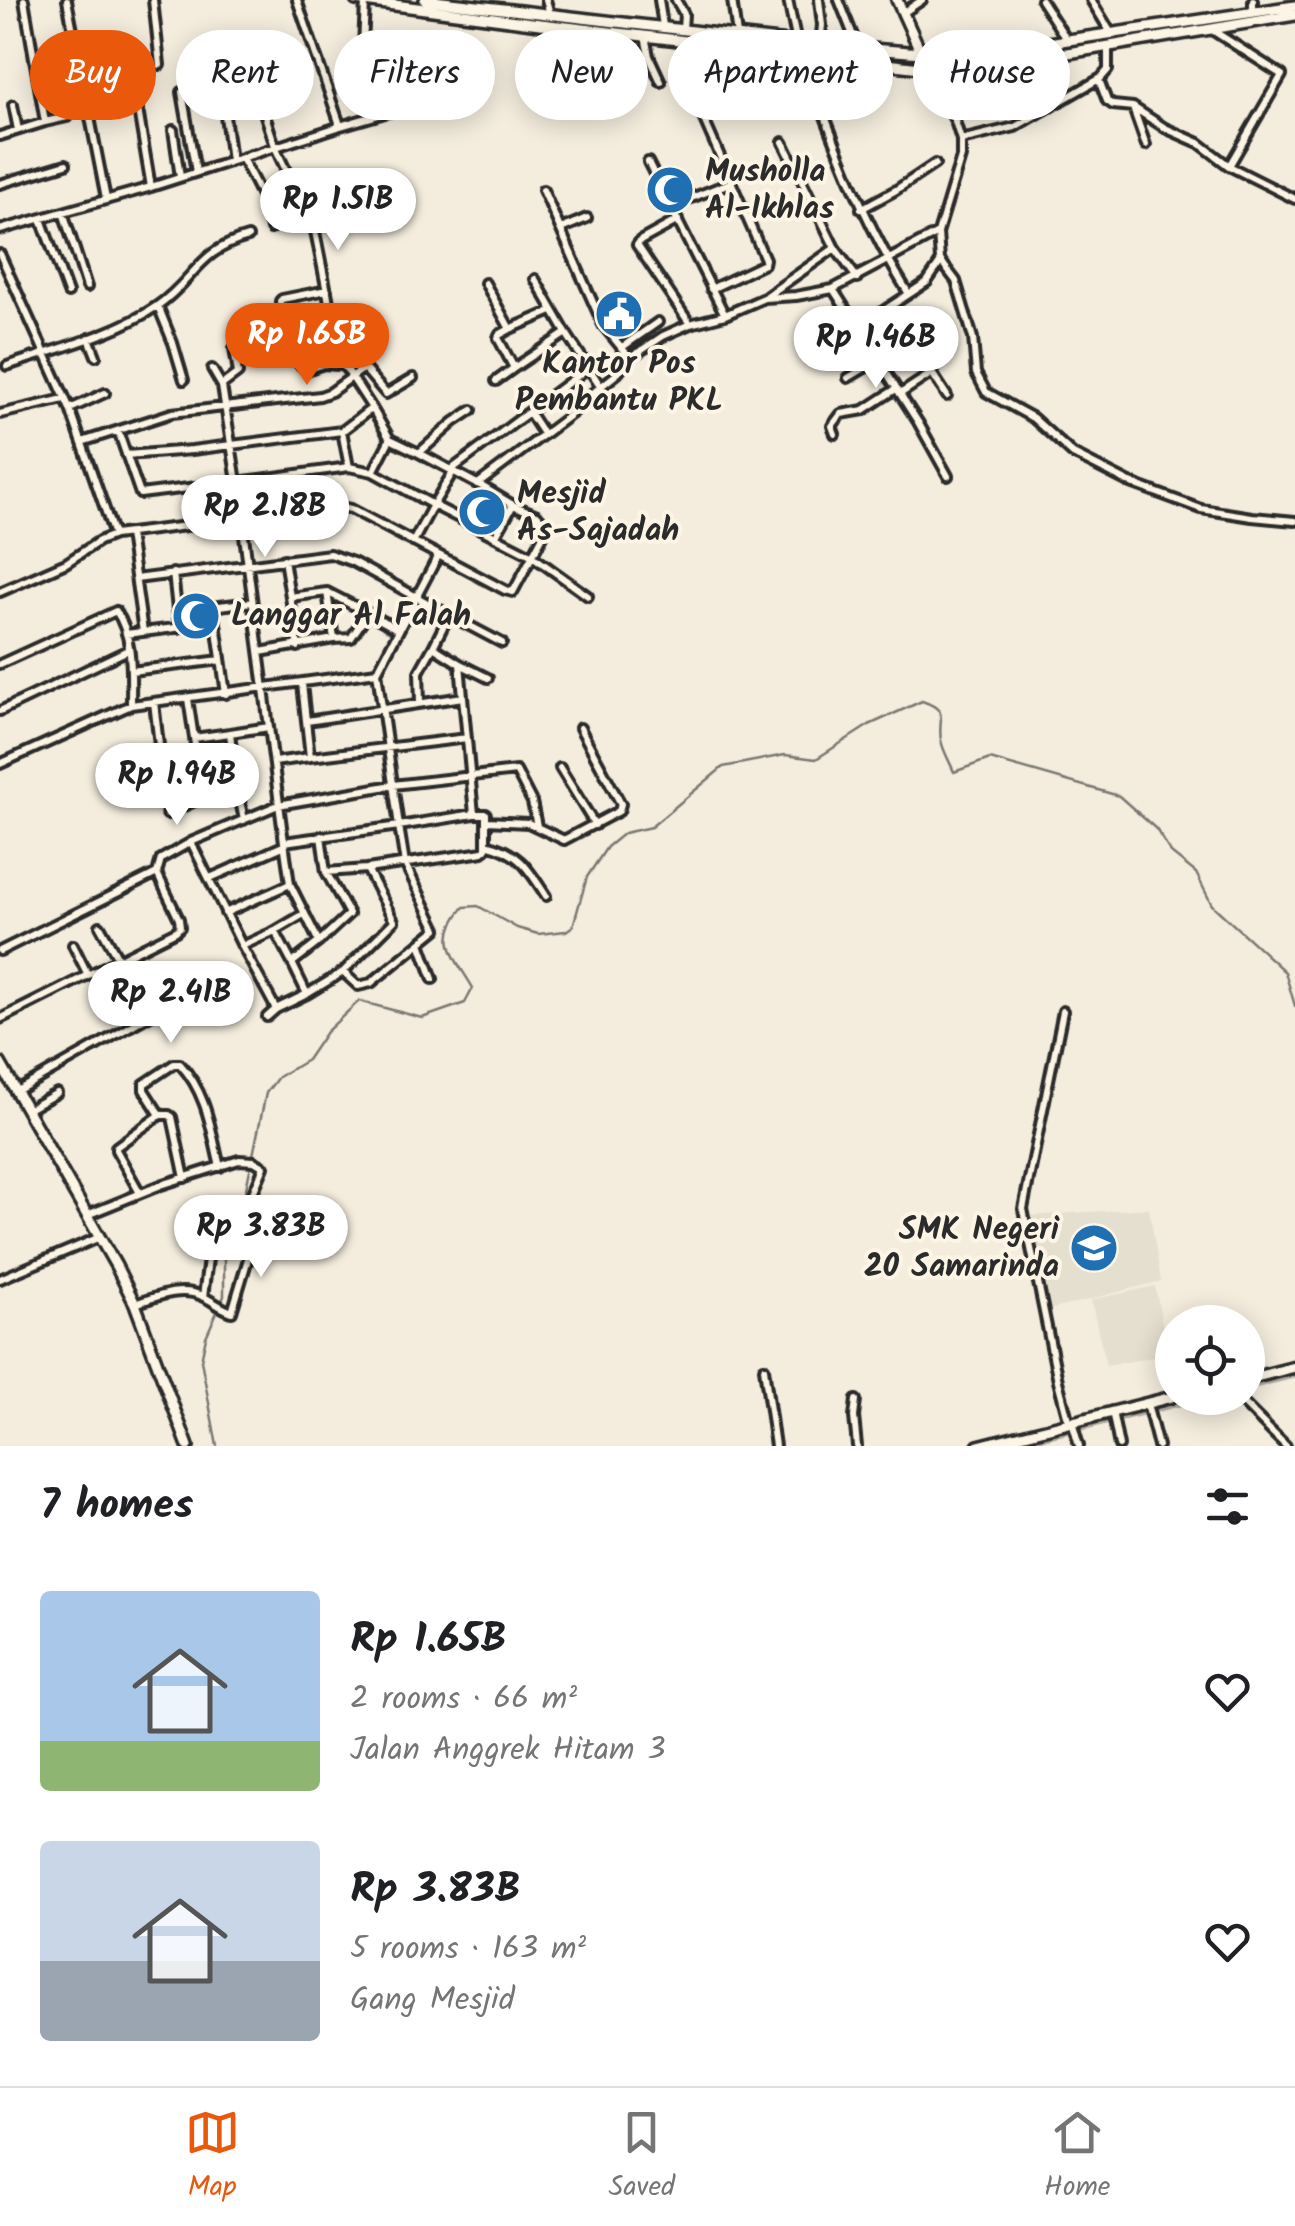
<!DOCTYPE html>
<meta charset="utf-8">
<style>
:root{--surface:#fff;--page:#f2f2f2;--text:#202124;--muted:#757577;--line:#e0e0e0;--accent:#ea580c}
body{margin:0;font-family:Kalam,sans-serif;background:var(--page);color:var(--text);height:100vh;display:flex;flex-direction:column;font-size:38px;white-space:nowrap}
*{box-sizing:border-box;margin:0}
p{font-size:32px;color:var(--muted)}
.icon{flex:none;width:55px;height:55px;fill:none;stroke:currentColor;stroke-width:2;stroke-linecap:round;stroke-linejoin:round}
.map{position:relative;height:1446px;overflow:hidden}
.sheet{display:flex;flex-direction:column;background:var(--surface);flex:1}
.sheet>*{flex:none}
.hud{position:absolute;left:30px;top:30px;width:1235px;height:90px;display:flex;gap:20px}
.buttons{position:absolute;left:1155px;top:1305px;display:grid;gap:20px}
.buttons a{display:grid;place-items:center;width:110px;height:110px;border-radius:50%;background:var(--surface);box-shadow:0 5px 25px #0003;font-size:50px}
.price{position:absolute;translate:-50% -85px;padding:0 22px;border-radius:35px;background:#fff;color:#222;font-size:32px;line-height:65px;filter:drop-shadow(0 2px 5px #0008)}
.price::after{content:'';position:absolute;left:50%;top:60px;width:30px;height:22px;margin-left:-15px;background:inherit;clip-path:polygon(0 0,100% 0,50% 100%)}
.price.current{background:var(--accent);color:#fff}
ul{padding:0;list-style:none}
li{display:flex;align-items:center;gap:30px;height:250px;padding:0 40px}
li span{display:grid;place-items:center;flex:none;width:280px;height:200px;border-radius:10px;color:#555}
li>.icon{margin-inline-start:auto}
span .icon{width:120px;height:120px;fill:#fffc;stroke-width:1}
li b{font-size:42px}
h2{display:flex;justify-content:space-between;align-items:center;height:120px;padding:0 40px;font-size:42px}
.pill{padding:0 35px;border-radius:45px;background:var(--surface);box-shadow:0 5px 25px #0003;font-size:35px;line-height:90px}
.pill.current{background:var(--accent);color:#fff}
.menu{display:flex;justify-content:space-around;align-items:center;height:140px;border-top:2px solid var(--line);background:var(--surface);font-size:28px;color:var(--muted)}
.menu a{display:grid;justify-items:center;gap:5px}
.menu .current{color:var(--accent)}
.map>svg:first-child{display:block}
</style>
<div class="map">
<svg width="1295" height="1446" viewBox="0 0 1295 1446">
<rect width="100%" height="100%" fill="#f4edde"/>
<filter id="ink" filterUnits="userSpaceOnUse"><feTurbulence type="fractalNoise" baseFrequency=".01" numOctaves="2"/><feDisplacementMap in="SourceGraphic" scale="20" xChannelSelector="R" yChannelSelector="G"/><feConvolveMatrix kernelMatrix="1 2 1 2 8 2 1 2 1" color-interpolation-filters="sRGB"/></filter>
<g filter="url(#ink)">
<path fill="#e5dfd0" d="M1149,1208L1161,1281L1045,1311L1027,1216Z
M1155,1286L1168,1354L1106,1366L1091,1300Z"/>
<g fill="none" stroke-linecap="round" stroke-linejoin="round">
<path stroke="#7a7771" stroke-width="2.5" d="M217,1446L201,1360L206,1337L224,1296V1256L242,1208L266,1093L278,1077L307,1060L326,1032L359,1001L422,1018L465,1003L473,988C455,957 435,940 464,907L478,906L517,928L538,934L566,931L573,926L587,877L607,847L624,833L651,827L723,767L785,755L816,759L869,725L922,701C951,711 937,718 941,740C943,751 950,762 954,772L990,759L1119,796L1156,829L1171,853L1196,873L1212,905L1285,972L1295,1006"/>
<path stroke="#afaaa0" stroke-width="8" d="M1248,1386L1295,1374
M1002,1446L1197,1398"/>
<g stroke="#2b2b2b" stroke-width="14">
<path id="street" d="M67,0L106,199
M153,0L160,65
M546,0L550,14
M659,0L663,26
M676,0L684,14L683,29
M732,0L737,35
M788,0L797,43
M819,0L822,25L820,45
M839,0L858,48
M1041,0L1067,40
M1091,0L1111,33
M365,2L363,47L372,82
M1253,12V0
M903,13L922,0
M545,25L560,63
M1212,30L1282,75L1229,166
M645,36L649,56L661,82
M802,55C833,138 861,218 909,294L857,328
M929,69L955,121L961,140V157L938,233L940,260L956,281L973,338L976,373L986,392L1033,418L1073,454L1128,482L1201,509L1252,517L1295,521
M83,75L107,70
M1099,80L1107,101L1113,105L1133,107L1165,128L1199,143L1229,166L1295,199
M221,85L231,161
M134,86L151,187
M257,91L276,149L297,194L312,216L328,297L336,358L348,371L372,408
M182,92L196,172
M695,99L765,259L764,264L711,289
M13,105L18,130
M1133,108L1146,145
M45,122L67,117
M340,126L485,84
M173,130L180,177
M0,136L45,122L24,0
M961,140L1015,127L1101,78L1108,70V47
M783,142L835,248L857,278
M242,158C253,181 268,203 271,229
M648,162L725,315
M0,184L66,164
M543,190L603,325L630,358
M671,206L732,182
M861,209L896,190L935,164
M63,212L87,287
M41,219L68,293
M678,220L640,241L637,245L690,324
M561,229L587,218
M0,230L151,187L338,127L339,122L297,0
M0,254L70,409L114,535
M535,279L566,333L601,387
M485,283L510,329L552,311
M833,289L918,422L948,476
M909,294L927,282L940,263
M767,296L835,248
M158,306L173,343L184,380
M889,307L947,396
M281,311L280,301L282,299L327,290
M510,329L499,335L498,338L514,368L566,333
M89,338L96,356
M621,348L658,322
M295,360L307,370L324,364L339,365
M7,366C53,350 117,334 157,306C195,280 197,251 248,237
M848,378L878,360
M496,381L514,368
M222,385L238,373L234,348
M559,390L574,412
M900,394L932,373
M70,409L105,393
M472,410L454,422L419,453L477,484
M529,412L544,435
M0,414L64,399
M118,431L140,494L237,482L222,386L212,369
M835,434L832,426L841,414L864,410L896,389
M82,442L172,413L320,396L331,392L364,368L386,394L413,378
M126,455L192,450L342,431
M349,467L342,431L372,408L390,439
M451,470L588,368
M373,472L390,439L419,453
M453,472L433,505L531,555L588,596
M129,534L143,632
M495,537L513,505
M284,559L298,647
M173,573L179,628
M136,579L330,554L353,562L449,615L433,647
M0,592L66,563L99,541L114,535L339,507L351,509L505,590L513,592L543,536L544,523L537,515L513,505L478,484L574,412L584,400L618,373L630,358L663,336L690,324L725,315L764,298L796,296L833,289L938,233
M290,597L327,592
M178,611L252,602
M449,615L502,643
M399,630L438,556
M126,634L216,623L226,694
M334,639L327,592L368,613
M260,652L334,639L351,638L368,613L399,630L377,672
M0,664L116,611C134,636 131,676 131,705
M460,664L488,678
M131,671L221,660
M302,684L310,757L467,738
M188,699L194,738
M154,702L167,814L236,782L244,820
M0,711L128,650
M307,721L463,697L460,664L433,647L419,672L420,702
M230,733L269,727
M274,762L310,757
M0,764L131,705L377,672L399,826L284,842L237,482L349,467L373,472L433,505L413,542
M560,768L595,825
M203,797L194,738L230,733L236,782
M487,821L528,823L564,840L619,811L621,804L580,728
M321,836L326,872L367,869L483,852L486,848V814H474
M191,842L242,946
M284,842L290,884L319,942L349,914L326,872
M486,844C519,852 528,868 546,896
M210,878L283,846
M225,913L290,884
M100,926L119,960
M275,931L304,914
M420,943L433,979
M73,945L88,975
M0,951L157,873
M343,972L358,986L371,983L437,929L405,864L399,826L474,814L463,697
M307,994L343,972L394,921L367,869
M276,1009L242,946L275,931L292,963
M1063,1011L1023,1209L1058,1381L1069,1423
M267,1017L276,1009L307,994L292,963L319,942
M0,1019L176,931L180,927L179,919L157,873L161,859L191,842L278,805L393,785L516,771L532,802L537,826
M15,1092L154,1013L191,994
M27,1110L57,1093
M160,1115L144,1090V1084L174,1064H180C207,1093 211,1130 220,1167
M140,1193L116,1150V1147L160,1115H169L172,1117L185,1178
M87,1215L161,1185L239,1160L254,1161L264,1167L247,1207
M0,1279L100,1237
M203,1297L210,1244
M135,1304C156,1297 180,1286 202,1296C213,1301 220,1308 232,1312L253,1242
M764,1368L775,1446
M1238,1398L1286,1446
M856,1400L854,1417L857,1446
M1147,1404L1158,1446
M1112,1411L1119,1446
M1072,1422L1079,1446"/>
</g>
<g stroke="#2b2b2b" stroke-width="16">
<path id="secondary" d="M356,0L532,23L929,69H958L1032,59L1295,15
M425,0L797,43L921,53L1028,46L1295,6
M897,0L923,57
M0,1063L116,1266L135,1304L188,1446
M1248,1379L1295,1367
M978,1446L1172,1397"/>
</g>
<use href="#street" stroke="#fcf5e5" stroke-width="6"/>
<use href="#secondary" stroke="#fcf5e5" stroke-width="9"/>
</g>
</g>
<defs>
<g id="mosque-disc" transform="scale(2.5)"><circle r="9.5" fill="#1f6fb2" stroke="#fcf5e5"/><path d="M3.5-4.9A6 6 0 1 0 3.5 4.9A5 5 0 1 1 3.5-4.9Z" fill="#fff"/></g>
<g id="civic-disc" transform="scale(2.5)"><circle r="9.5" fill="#1f6fb2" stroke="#fcf5e5"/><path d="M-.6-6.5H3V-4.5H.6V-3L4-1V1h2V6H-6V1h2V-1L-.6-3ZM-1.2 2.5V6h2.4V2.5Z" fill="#fff"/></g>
<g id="school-disc" transform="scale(2.5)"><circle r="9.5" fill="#1f6fb2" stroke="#fcf5e5"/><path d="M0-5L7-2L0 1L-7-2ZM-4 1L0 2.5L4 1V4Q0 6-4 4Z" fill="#fff"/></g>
</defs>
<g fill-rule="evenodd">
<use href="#mosque-disc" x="670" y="190"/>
<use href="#civic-disc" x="619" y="314"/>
<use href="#mosque-disc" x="482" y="512"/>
<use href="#mosque-disc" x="196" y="616"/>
<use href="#school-disc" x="1094" y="1248"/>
</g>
<g text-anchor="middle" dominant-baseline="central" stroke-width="8" stroke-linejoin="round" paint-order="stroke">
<g font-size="32" font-weight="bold" fill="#2b2b2b" stroke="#fcf5e5" text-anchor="start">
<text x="705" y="172">Musholla<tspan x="705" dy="37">Al-Ikhlas</tspan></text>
<text x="619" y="364" text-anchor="middle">Kantor Pos<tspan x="619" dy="37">Pembantu PKL</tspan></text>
<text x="517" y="494">Mesjid<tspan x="517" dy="37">As-Sajadah</tspan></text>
<text x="231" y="616">Langgar Al Falah</text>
<text x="1059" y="1230" text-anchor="end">SMK Negeri<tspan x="1059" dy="37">20 Samarinda</tspan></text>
</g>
</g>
</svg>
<div class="buttons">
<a><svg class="icon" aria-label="locate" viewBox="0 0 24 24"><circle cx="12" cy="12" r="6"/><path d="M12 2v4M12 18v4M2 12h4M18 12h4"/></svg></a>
</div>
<b class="price" style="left:338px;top:253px">Rp 1.51B</b>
<b class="price current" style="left:307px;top:388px">Rp 1.65B</b>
<b class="price" style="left:876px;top:391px">Rp 1.46B</b>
<b class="price" style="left:265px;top:560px">Rp 2.18B</b>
<b class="price" style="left:177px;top:828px">Rp 1.94B</b>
<b class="price" style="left:171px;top:1046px">Rp 2.41B</b>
<b class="price" style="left:261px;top:1280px">Rp 3.83B</b>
<div class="hud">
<a class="pill current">Buy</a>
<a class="pill">Rent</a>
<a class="pill">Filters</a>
<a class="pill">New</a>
<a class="pill">Apartment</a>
<a class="pill">House</a>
</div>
</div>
<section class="sheet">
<h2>7 homes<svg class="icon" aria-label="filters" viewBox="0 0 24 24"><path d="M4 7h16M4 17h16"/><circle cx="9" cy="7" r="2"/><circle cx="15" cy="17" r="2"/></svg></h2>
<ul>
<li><span style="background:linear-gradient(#a9c7e8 75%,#8fb573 0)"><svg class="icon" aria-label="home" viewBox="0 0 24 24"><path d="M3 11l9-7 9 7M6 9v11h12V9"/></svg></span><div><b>Rp 1.65B</b><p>2 rooms · 66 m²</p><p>Jalan Anggrek Hitam 3</p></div><svg class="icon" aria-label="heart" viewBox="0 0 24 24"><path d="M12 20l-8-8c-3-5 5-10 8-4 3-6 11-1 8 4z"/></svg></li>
<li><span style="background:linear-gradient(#c9d6e8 60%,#9aa5b1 0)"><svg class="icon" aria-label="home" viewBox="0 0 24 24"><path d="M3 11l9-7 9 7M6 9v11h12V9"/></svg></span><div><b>Rp 3.83B</b><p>5 rooms · 163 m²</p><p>Gang Mesjid</p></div><svg class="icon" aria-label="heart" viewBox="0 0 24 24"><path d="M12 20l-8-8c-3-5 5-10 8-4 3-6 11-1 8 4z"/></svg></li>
</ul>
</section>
<nav class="menu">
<a class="current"><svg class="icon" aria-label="map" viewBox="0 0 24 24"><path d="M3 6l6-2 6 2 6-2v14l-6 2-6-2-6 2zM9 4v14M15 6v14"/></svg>Map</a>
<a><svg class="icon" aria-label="saved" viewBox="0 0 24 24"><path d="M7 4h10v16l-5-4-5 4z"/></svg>Saved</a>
<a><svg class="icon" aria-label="home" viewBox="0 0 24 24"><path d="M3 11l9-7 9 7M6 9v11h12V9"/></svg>Home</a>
</nav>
